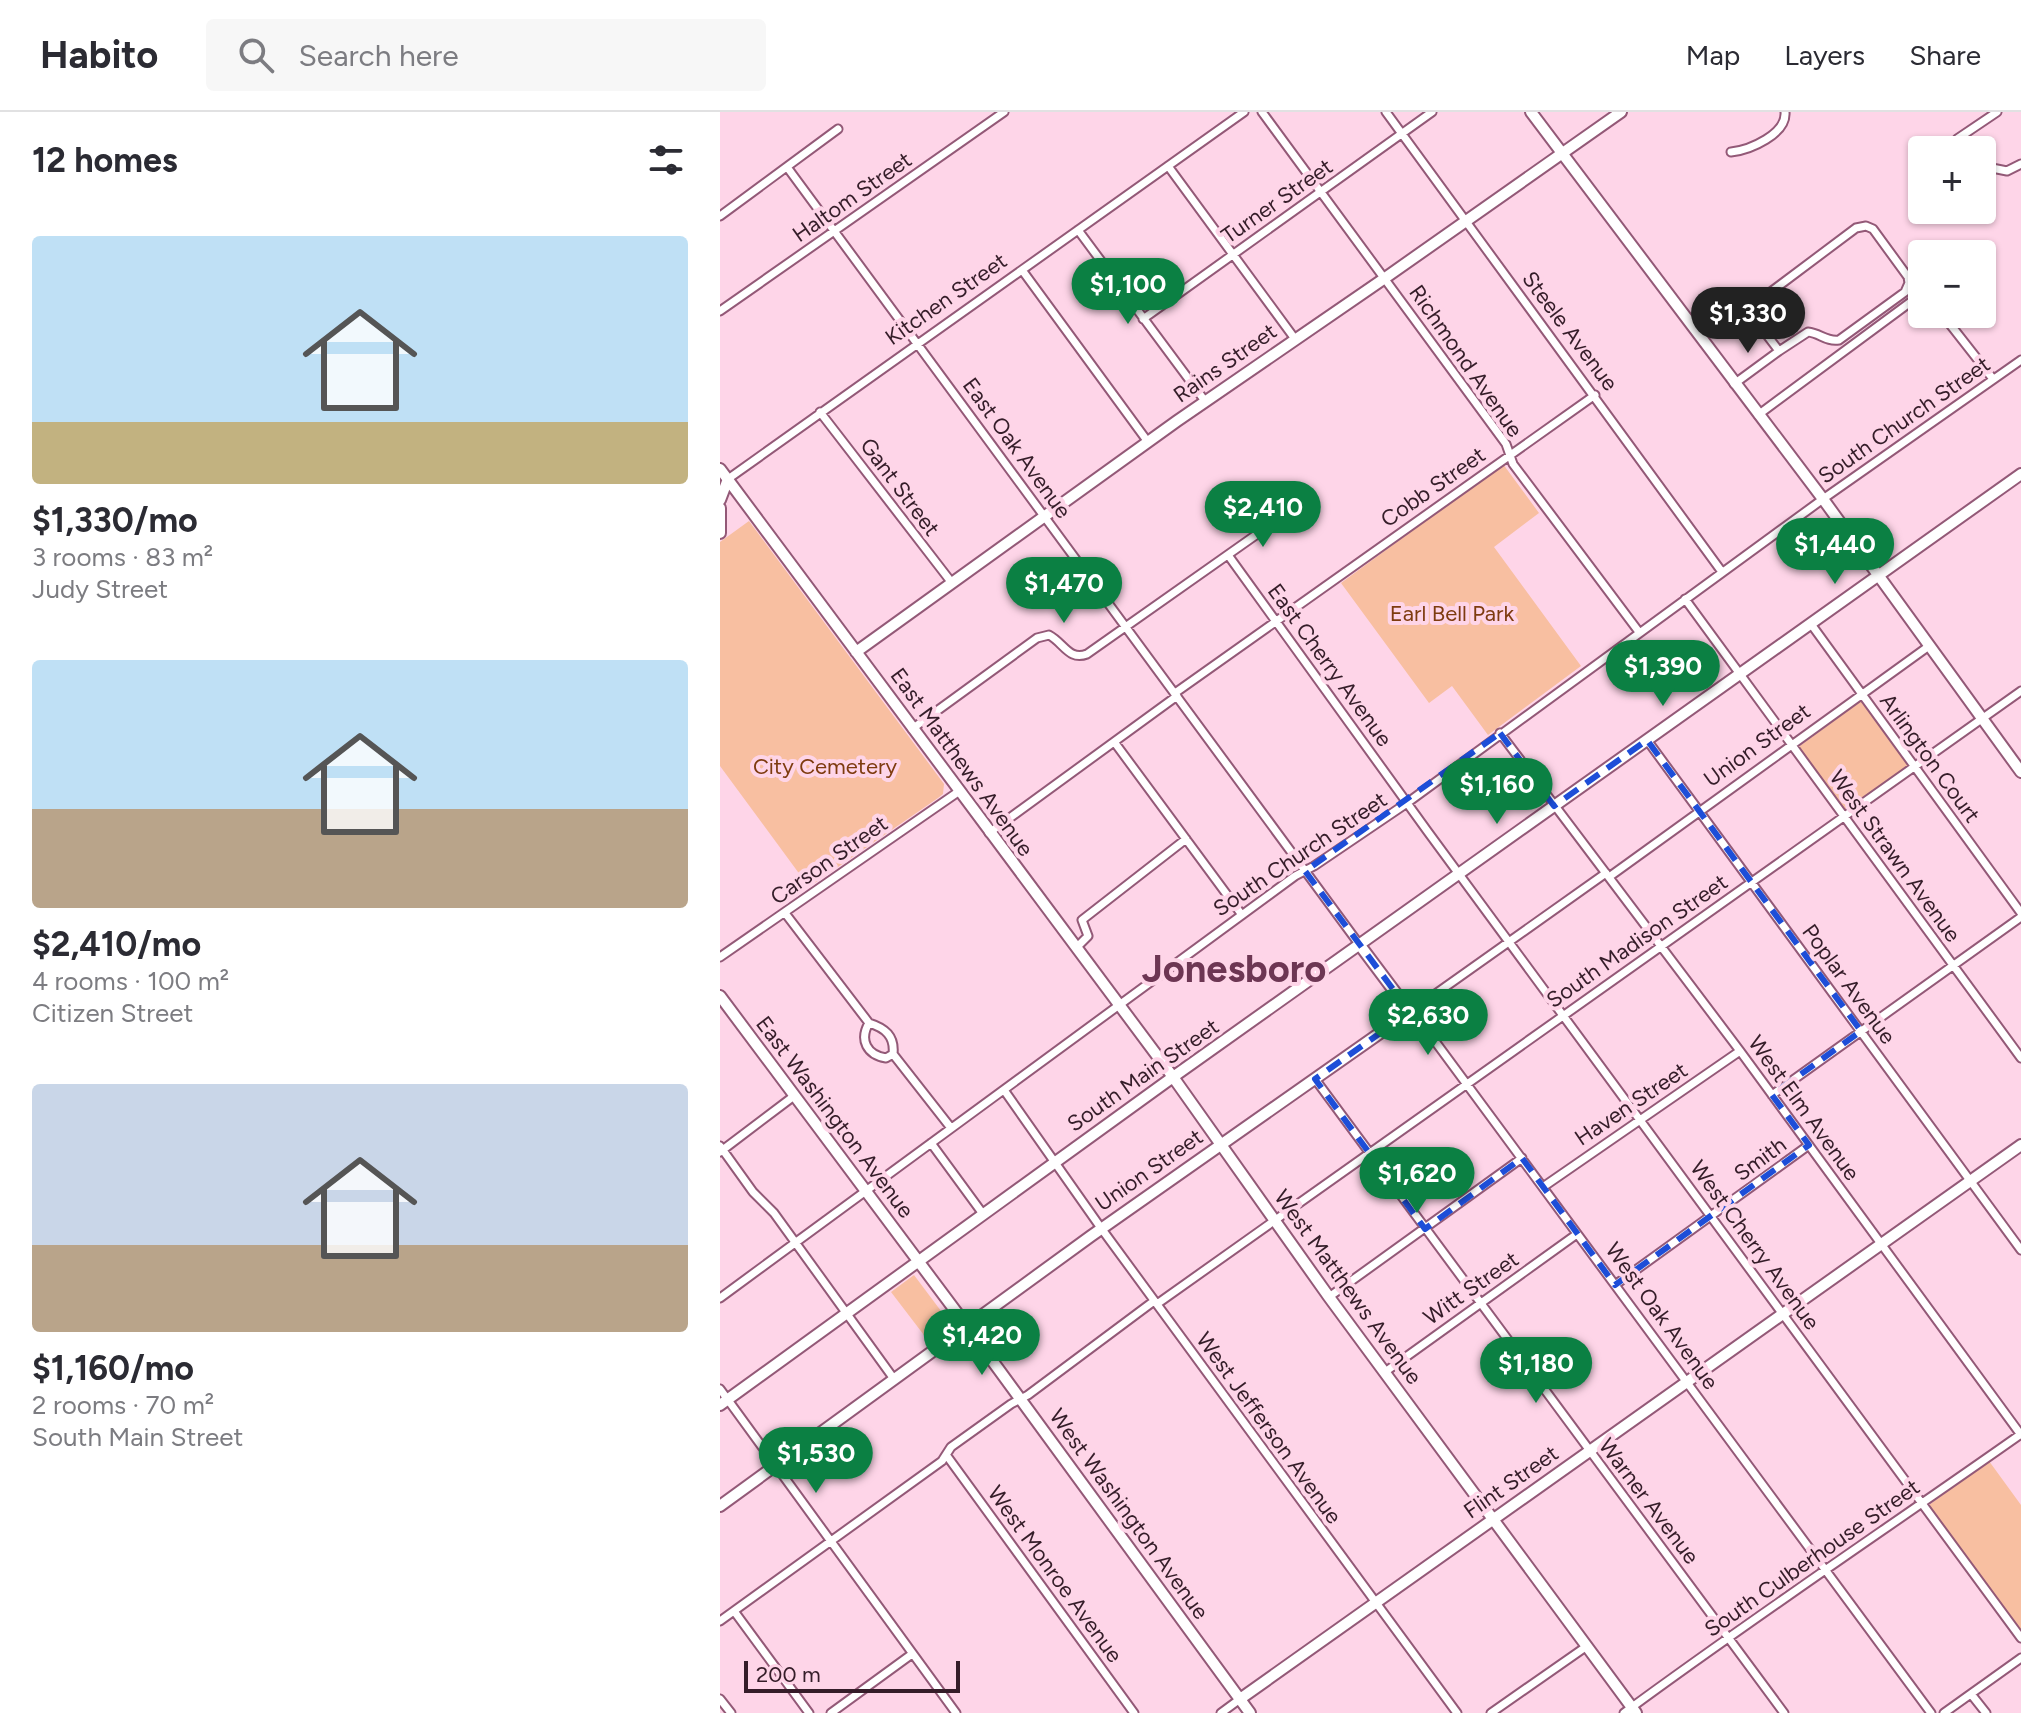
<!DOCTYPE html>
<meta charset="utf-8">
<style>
:root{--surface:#fff;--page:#f7f7f7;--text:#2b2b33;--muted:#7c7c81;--line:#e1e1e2;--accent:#0b8043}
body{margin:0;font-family:Figtree,sans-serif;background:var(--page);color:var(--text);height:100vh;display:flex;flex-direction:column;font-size:30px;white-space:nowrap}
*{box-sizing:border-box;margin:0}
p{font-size:26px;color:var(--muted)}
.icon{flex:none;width:44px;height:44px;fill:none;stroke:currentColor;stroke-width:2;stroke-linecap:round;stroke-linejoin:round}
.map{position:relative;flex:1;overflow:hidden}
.drawer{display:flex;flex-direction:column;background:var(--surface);width:720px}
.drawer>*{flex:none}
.tools{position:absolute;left:1188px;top:24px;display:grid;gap:16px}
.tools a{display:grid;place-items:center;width:88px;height:88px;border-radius:8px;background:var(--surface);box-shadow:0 2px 6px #0004;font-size:40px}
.scale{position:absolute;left:24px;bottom:20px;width:216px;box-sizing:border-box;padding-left:8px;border:4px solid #351d29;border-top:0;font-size:22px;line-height:28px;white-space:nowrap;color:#351d29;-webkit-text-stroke:6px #fed5e8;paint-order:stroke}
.price{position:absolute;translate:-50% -68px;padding:0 18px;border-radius:28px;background:var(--accent);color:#fff;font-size:26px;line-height:52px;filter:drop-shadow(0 2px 4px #0008)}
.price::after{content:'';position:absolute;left:50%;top:48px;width:24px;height:18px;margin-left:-12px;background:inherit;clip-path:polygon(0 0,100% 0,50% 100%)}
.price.selected{background:#222;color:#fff}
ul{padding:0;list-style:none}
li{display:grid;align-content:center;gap:16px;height:424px;padding:0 32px}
li span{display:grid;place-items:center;height:248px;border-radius:8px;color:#555}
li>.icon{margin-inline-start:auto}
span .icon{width:144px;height:144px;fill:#fffc;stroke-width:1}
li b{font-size:34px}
h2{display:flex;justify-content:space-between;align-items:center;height:96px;padding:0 32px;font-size:34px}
header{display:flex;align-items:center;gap:48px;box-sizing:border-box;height:112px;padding:0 40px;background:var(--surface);border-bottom:2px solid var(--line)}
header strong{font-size:38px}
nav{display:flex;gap:44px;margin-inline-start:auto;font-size:28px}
.search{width:560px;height:72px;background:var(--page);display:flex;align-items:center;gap:20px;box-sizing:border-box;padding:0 28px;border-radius:8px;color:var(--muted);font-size:30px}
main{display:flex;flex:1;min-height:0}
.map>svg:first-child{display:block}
</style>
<header>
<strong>Habito</strong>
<div class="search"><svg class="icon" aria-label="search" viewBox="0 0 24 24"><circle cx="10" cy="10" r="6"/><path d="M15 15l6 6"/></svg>Search here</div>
<nav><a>Map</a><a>Layers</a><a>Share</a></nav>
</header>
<main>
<section class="drawer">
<h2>12 homes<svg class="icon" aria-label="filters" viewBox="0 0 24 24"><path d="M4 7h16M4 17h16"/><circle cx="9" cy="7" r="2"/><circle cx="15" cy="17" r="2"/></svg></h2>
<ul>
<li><span style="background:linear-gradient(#bfe0f5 75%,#c2b280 0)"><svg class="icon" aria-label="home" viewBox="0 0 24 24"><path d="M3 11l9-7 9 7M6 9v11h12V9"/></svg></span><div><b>$1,330/mo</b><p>3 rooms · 83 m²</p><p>Judy Street</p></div></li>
<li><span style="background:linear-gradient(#bfe0f5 60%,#b9a48a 0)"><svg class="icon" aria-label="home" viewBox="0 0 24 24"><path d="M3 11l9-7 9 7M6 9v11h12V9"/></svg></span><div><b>$2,410/mo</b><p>4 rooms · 100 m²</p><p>Citizen Street</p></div></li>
<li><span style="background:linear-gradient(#c9d6e8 65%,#b9a48a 0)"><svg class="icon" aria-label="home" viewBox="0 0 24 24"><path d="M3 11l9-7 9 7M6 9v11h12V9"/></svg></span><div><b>$1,160/mo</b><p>2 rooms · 70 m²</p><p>South Main Street</p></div></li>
</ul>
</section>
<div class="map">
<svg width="1301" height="1601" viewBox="0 0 1301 1601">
<rect width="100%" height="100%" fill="#fed5e8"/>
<path fill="#f8bfa1" d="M783,352L819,401L774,435L861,554L768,623L732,574L709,591L621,471Z
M29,409L224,672L223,682L218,686L89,775L0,654V430Z
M1141,589L1188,654L1124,700L1077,636Z
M194,1163L233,1215L210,1231L171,1180Z
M1269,1349L1301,1393V1522L1209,1396V1393Z"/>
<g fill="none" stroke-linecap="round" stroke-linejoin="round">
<g stroke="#935977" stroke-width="11">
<path id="street" d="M542,0L786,332L793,352L919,520
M666,0L1002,460
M1233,38L1237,27L1277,0
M1011,40C1030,38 1067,22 1065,0
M448,54L575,227
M1262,54L1287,59L1301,52
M67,55L639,832
M0,104L118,17
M1146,114L1153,117L1188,165L1189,171L1185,180L1119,228C1106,230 1100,221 1088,220L1059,239L1031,202L1032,194L1136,116Z
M358,118L485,289
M302,158L428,330
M0,199L284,0
M1222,202L1273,267
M423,207L712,0
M1014,272L1059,239
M100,300L232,471
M1038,303L1192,189L1202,187
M8,367L524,0
M508,443L708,720L1301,1526
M965,487L1301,946
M1091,512L1301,801
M455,581L875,283
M192,617L317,526L329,523C344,531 349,549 367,542L560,406
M780,621L1020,939L1301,1323
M927,628L1301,1138
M395,631L522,803
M269,721L457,584
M886,761L690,900L703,913L1211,1601
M889,765L1209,534
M65,801L149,911C165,916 175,924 173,942L231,1016
M356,836L368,824L362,808L466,727
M0,845L238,680
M149,911C139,928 147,943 166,946L173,942
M595,967L1064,1601
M284,978L381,1116L737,1601
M1052,983L1301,805
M211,1031L263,1102
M0,1034L33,1080L54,1101L174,1267
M0,1040L74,984
M823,1075L1020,939
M895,1173L1089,1033
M609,1185L802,1046
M0,1186L575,764L594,754L687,691L1103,387L1301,248
M437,1192L1301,579
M665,1260L857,1122
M0,1277L236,1601
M227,1344L414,1601
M14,1499L89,1601
M0,1509L222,1349L231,1335L291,1292L308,1283L434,1189
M1251,1582L1266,1601
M0,1587L11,1601
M111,1601L192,1542
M501,1601L520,1587
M771,1601L867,1534
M904,1601C1034,1505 1169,1415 1301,1322
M1224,1601L1301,1546"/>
</g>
<g stroke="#935977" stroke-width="14">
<path id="secondary" d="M811,0L1103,387L1301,660
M0,357L453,965L609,1185L916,1601
M0,388L8,367
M0,396V421
M136,540L457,309L665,166L901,0
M0,884L252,1221L530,1601
M0,1293L453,965L1301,362
M0,1394L371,1124L690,900L639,832
M520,1587L1301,1033"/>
</g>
<use href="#street" stroke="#fff" stroke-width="7"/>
<use href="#secondary" stroke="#fff" stroke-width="10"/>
</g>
<path fill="none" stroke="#1d4ed8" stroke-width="6" stroke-dasharray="16 10" stroke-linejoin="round" d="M780,621L834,694L927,628L1141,919L1052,983L1089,1033L895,1173L802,1046L705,1117L595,967L690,900L585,759Z"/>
<g text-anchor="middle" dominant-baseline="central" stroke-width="8" stroke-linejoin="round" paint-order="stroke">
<g font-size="22" fill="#351d29" stroke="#fed5e8">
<text transform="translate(132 85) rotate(-35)">Haltom Street</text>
<text transform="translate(557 89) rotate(-35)">Turner Street</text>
<text transform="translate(226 187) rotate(-35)">Kitchen Street</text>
<text transform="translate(850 219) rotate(53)">Steele Avenue</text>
<text transform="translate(746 249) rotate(55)">Richmond Avenue</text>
<text transform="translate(505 251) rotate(-35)">Rains Street</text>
<text transform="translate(1184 308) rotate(-35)">South Church Street</text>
<text transform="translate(297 336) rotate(54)">East Oak Avenue</text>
<text transform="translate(180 375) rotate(53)">Gant Street</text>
<text transform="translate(713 375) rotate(-35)">Cobb Street</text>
<text transform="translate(610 553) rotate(54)">East Cherry Avenue</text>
<text transform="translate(1037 633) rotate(-36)">Union Street</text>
<text transform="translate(1210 646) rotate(54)">Arlington Court</text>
<text transform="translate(242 650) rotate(54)">East Matthews Avenue</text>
<text transform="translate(580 742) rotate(-34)">South Church Street</text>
<text transform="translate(1175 744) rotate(54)">West Strawn Avenue</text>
<text transform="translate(109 748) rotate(-35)">Carson Street</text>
<text transform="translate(917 829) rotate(-35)">South Madison Street</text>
<text transform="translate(1129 872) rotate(54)">Poplar Avenue</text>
<text transform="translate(423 963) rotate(-35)">South Main Street</text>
<text transform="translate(911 992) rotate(-34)">Haven Street</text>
<text transform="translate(1084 996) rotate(54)">West Elm Avenue</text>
<text transform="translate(115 1005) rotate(53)">East Washington Avenue</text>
<text transform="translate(1040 1047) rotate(-36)">Smith</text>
<text transform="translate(429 1058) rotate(-35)">Union Street</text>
<text transform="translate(1035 1133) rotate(54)">West Cherry Avenue</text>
<text transform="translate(628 1175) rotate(54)">West Matthews Avenue</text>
<text transform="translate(751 1176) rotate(-35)">Witt Street</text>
<text transform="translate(942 1204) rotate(54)">West Oak Avenue</text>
<text transform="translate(549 1316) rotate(54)">West Jefferson Avenue</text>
<text transform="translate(791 1370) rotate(-35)">Flint Street</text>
<text transform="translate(929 1389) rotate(53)">Warner Avenue</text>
<text transform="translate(409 1402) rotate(54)">West Washington Avenue</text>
<text transform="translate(1092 1446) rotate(-35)">South Culberhouse Street</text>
<text transform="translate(335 1462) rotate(54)">West Monroe Avenue</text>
</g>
<g font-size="22" fill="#7e3b0f" stroke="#fed5e8">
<text x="732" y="501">Earl Bell Park</text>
<text x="105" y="654">City Cemetery</text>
</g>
<g font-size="38" font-weight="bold" fill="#6d3653" stroke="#fed5e8">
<text x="514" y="857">Jonesboro</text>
</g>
</g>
</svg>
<div class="tools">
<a>+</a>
<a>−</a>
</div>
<div class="scale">200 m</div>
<b class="price" style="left:408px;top:214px">$1,100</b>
<b class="price selected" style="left:1028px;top:243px">$1,330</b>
<b class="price" style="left:543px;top:437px">$2,410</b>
<b class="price" style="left:1115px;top:474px">$1,440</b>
<b class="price" style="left:344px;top:513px">$1,470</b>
<b class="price" style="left:943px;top:596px">$1,390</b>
<b class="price" style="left:777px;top:714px">$1,160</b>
<b class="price" style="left:708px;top:945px">$2,630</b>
<b class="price" style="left:697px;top:1103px">$1,620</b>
<b class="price" style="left:262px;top:1265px">$1,420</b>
<b class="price" style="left:816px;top:1293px">$1,180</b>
<b class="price" style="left:96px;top:1383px">$1,530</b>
</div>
</main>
